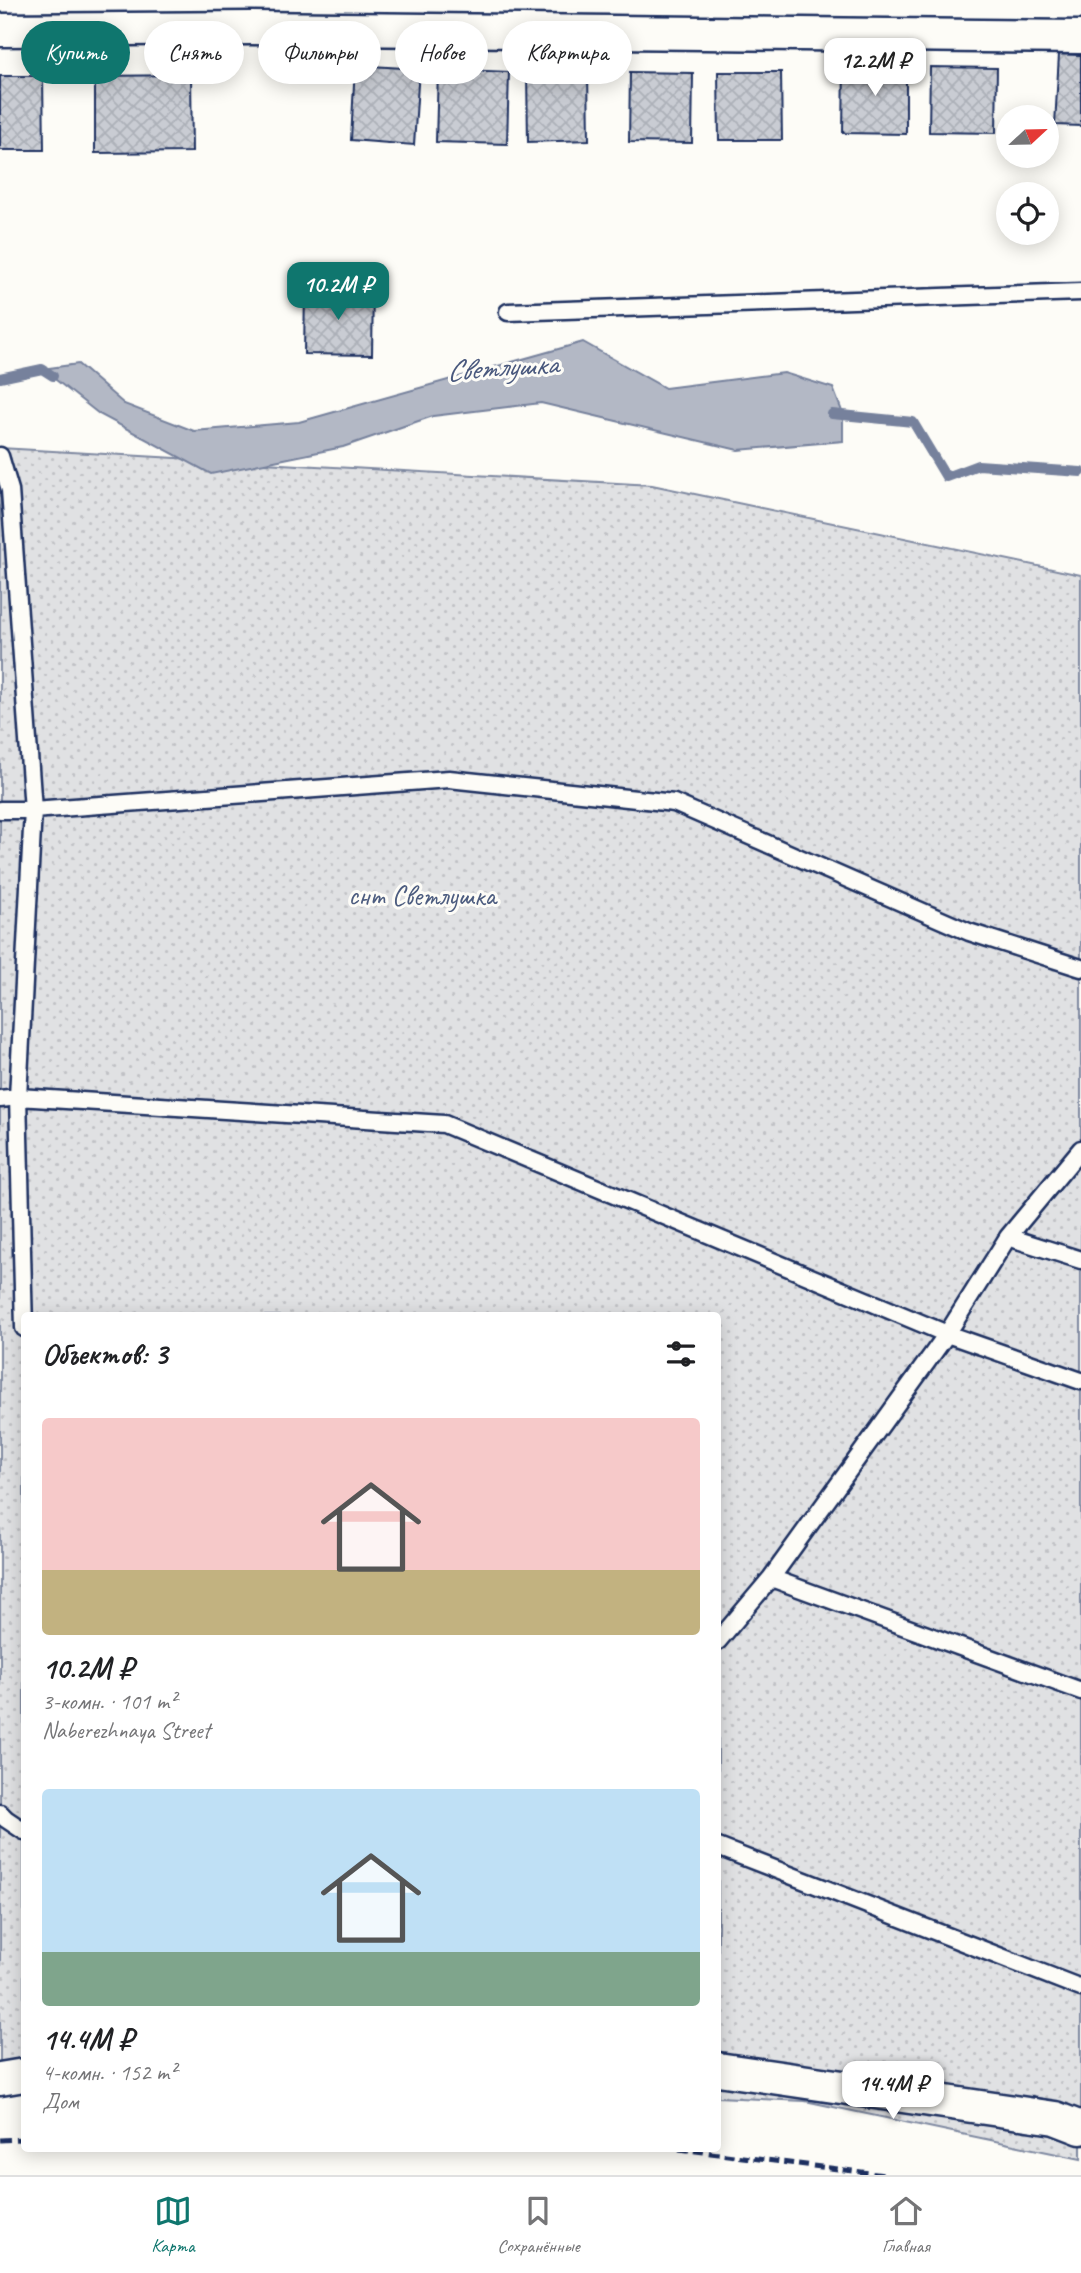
<!DOCTYPE html>
<html lang="ru">
<meta charset="utf-8">
<style>
:root{--surface:#fff;--page:#f6f6f6;--text:#202124;--muted:#757577;--line:#e0e0e0;--accent:#0f766e}
body{margin:0;font-family:Caveat,sans-serif;background:var(--page);color:var(--text);height:100vh;display:flex;flex-direction:column;font-size:26px;white-space:nowrap}
*{box-sizing:border-box;margin:0}
p{font-size:23px;color:var(--muted)}
.icon{flex:none;width:38px;height:38px;fill:none;stroke:currentColor;stroke-width:2;stroke-linecap:round;stroke-linejoin:round}
.map{position:relative;flex:1;overflow:hidden}
.details{position:absolute;left:21px;top:1312px;width:700px;height:840px;display:flex;flex-direction:column;background:var(--surface);border-radius:7px;box-shadow:0 4px 18px #0003}
.details>*{flex:none}
.guide{position:absolute;left:21px;top:21px;width:700px;height:63px;display:flex;gap:14px}
.needle{width:46px;rotate:68deg}
.tools{position:absolute;left:996px;top:105px;display:grid;gap:14px}
.tools a{display:grid;place-items:center;width:63px;height:63px;border-radius:50%;background:var(--surface);box-shadow:0 4px 18px #0003;font-size:35px}
.price{position:absolute;translate:-50% -60px;padding:0 16px;border-radius:14px;background:#fff;color:#222;font-size:23px;line-height:46px;filter:drop-shadow(0 2px 4px #0008)}
.price::after{content:'';position:absolute;left:50%;top:42px;width:21px;height:16px;margin-left:-10px;background:inherit;clip-path:polygon(0 0,100% 0,50% 100%)}
.price.selected{background:var(--accent);color:#fff}
ul{padding:0;list-style:none}
li{display:grid;align-content:center;gap:14px;height:371px;padding:0 21px}
li span{display:grid;place-items:center;height:217px;border-radius:7px;color:#555}
li>.icon{margin-inline-start:auto}
span .icon{width:126px;height:126px;fill:#fffc;stroke-width:1}
li b{font-size:30px}
h2{display:flex;justify-content:space-between;align-items:center;height:84px;padding:0 21px;font-size:30px}
.tag{padding:0 24px;border-radius:32px;background:var(--surface);box-shadow:0 4px 18px #0003;font-size:24px;line-height:63px}
.tag.selected{background:var(--accent);color:#fff}
.tab-bar{display:flex;justify-content:space-around;align-items:center;height:98px;border-top:2px solid var(--line);background:var(--surface);font-size:19px;color:var(--muted)}
.tab-bar a{display:grid;justify-items:center;gap:4px}
.tab-bar .selected{color:var(--accent)}
.map>svg:first-child{display:block}
</style>
<div class="map">
<svg width="1081" height="2175" viewBox="0 0 1081 2175">
<defs>
<pattern id="garden-dots" width="8" height="8" patternUnits="userSpaceOnUse" patternTransform="scale(1.75)"><rect width="8" height="8" fill="#e0e1e3"/><path d="M2 2h.1M6 6h.1" fill="none" stroke="#c0c1c5" stroke-width="1.8" stroke-linecap="round"/></pattern>
<pattern id="building-cross-hatch" width="8" height="8" patternUnits="userSpaceOnUse" patternTransform="scale(1.75)"><rect width="8" height="8" fill="#c9ccd3"/><path d="M0 0l8 8M0 8l8-8" fill="none" stroke="#acb0b8"/></pattern>
</defs>
<rect width="100%" height="100%" fill="#fdfcf7"/>
<filter id="ink" filterUnits="userSpaceOnUse"><feTurbulence type="fractalNoise" baseFrequency=".0143" numOctaves="2"/><feDisplacementMap in="SourceGraphic" scale="14" xChannelSelector="R" yChannelSelector="G"/><feConvolveMatrix kernelMatrix="1 2 1 2 8 2 1 2 1" color-interpolation-filters="sRGB"/></filter>
<g filter="url(#ink)">
<path fill="url(#garden-dots)" stroke="#7e88a0" stroke-width="2" d="M0,448L652,485L1081,575V2159L805,2101L718,2097V1316H24V2067L0,2066Z"/>
<path fill="#b3b8c5" stroke="#76819c" stroke-width="2" d="M583,342L665,388L784,373L833,388L843,414V441L738,450L541,403L433,416L343,447L211,474L99,414L42,369L78,364L124,404L194,431L299,422Z"/>
<g fill="none" stroke-linecap="round" stroke-linejoin="round">
<path stroke="#76819c" stroke-width="10" d="M0,378L42,369L53,376
M832,414L913,422L946,477L978,465L1081,472"/>
</g>
<path fill="url(#building-cross-hatch)" stroke="#1b2f5e" stroke-width="2" d="M1059,54L1081,55V126L1055,125Z
M844,63H906V134L843,133Z
M355,65L419,69L414,145L351,140Z
M930,67L997,68L996,133L929,132Z
M438,69L509,72L507,144L436,142Z
M588,71L589,140L528,142L527,73Z
M630,72L693,73L692,143L629,142Z
M718,72H781L782,140H719Z
M191,75L192,152L95,153V76Z
M0,76H43L44,150H0Z
M305,288L373,289L372,355L304,354Z"/>
<g fill="none" stroke-linecap="round" stroke-linejoin="round">
<g stroke="#1b2f5e" stroke-width="21">
<path id="lane" d="M508,312L1081,292
M0,456L10,490L33,810L18,1097L24,1328
M0,810H33L449,779L674,803L969,932L1081,968
M0,1099L18,1097L444,1124L947,1334L1081,1381
M1008,1237L1081,1260
M771,1578L1081,1691
M718,1641L771,1578L947,1334L1008,1237L1081,1149
M0,1813L6,1819L24,1831
M718,1847L1081,1988"/>
</g>
<g stroke="#1b2f5e" stroke-width="37">
<path id="street" d="M0,30L252,28L1081,37
M718,2069L1055,2118L1081,2128
M0,2079L24,2075"/>
</g>
<use href="#lane" stroke="#fdfcf7" stroke-width="16"/>
<use href="#street" stroke="#fdfcf7" stroke-width="32"/>
<path stroke="#1b2f5e" stroke-width="5" stroke-dasharray="10 5" stroke-linecap="butt" d="M0,2140L24,2139
M679,2149L885,2175"/>
</g>
</g>
<g text-anchor="middle" dominant-baseline="central" stroke-width="6" stroke-linejoin="round" paint-order="stroke">
<g font-size="28" fill="#4c5c7f" stroke="#fdfcf7">
<text x="422" y="895">снт Светлушка</text>
</g>
<g font-size="30" font-style="italic" fill="#49587d" stroke="#fdfcf7">
<text transform="translate(502 367) rotate(-4)">Светлушка</text>
</g>
</g>
</svg>
<div class="tools">
<a><svg class="needle" viewBox="-14 -14 28 28"><path d="M0-13l5 13h-10z" fill="#e53935"/><path d="M0 13l5-13h-10z" fill="#757577"/></svg></a>
<a><svg class="icon" aria-label="locate" viewBox="0 0 24 24"><circle cx="12" cy="12" r="6"/><path d="M12 2v4M12 18v4M2 12h4M18 12h4"/></svg></a>
</div>
<b class="price" style="left:875px;top:98px">12.2M ₽</b>
<b class="price selected" style="left:338px;top:322px">10.2M ₽</b>
<b class="price" style="left:893px;top:2121px">14.4M ₽</b>
<div class="guide">
<a class="tag selected">Купить</a>
<a class="tag">Снять</a>
<a class="tag">Фильтры</a>
<a class="tag">Новое</a>
<a class="tag">Квартира</a>
</div>
<section class="details">
<h2>Объектов: 3<svg class="icon" aria-label="filters" viewBox="0 0 24 24"><path d="M4 7h16M4 17h16"/><circle cx="9" cy="7" r="2"/><circle cx="15" cy="17" r="2"/></svg></h2>
<ul>
<li><span style="background:linear-gradient(#f6c9c9 70%,#c2b280 0)"><svg class="icon" aria-label="home" viewBox="0 0 24 24"><path d="M3 11l9-7 9 7M6 9v11h12V9"/></svg></span><div><b>10.2M ₽</b><p>3-комн. · 101 m²</p><p>Naberezhnaya Street</p></div></li>
<li><span style="background:linear-gradient(#bfe0f5 75%,#7fa58c 0)"><svg class="icon" aria-label="home" viewBox="0 0 24 24"><path d="M3 11l9-7 9 7M6 9v11h12V9"/></svg></span><div><b>14.4M ₽</b><p>4-комн. · 152 m²</p><p>Дом</p></div></li>
</ul>
</section>
</div>
<nav class="tab-bar">
<a class="selected"><svg class="icon" aria-label="map" viewBox="0 0 24 24"><path d="M3 6l6-2 6 2 6-2v14l-6 2-6-2-6 2zM9 4v14M15 6v14"/></svg>Карта</a>
<a><svg class="icon" aria-label="saved" viewBox="0 0 24 24"><path d="M7 4h10v16l-5-4-5 4z"/></svg>Сохранённые</a>
<a><svg class="icon" aria-label="home" viewBox="0 0 24 24"><path d="M3 11l9-7 9 7M6 9v11h12V9"/></svg>Главная</a>
</nav>
